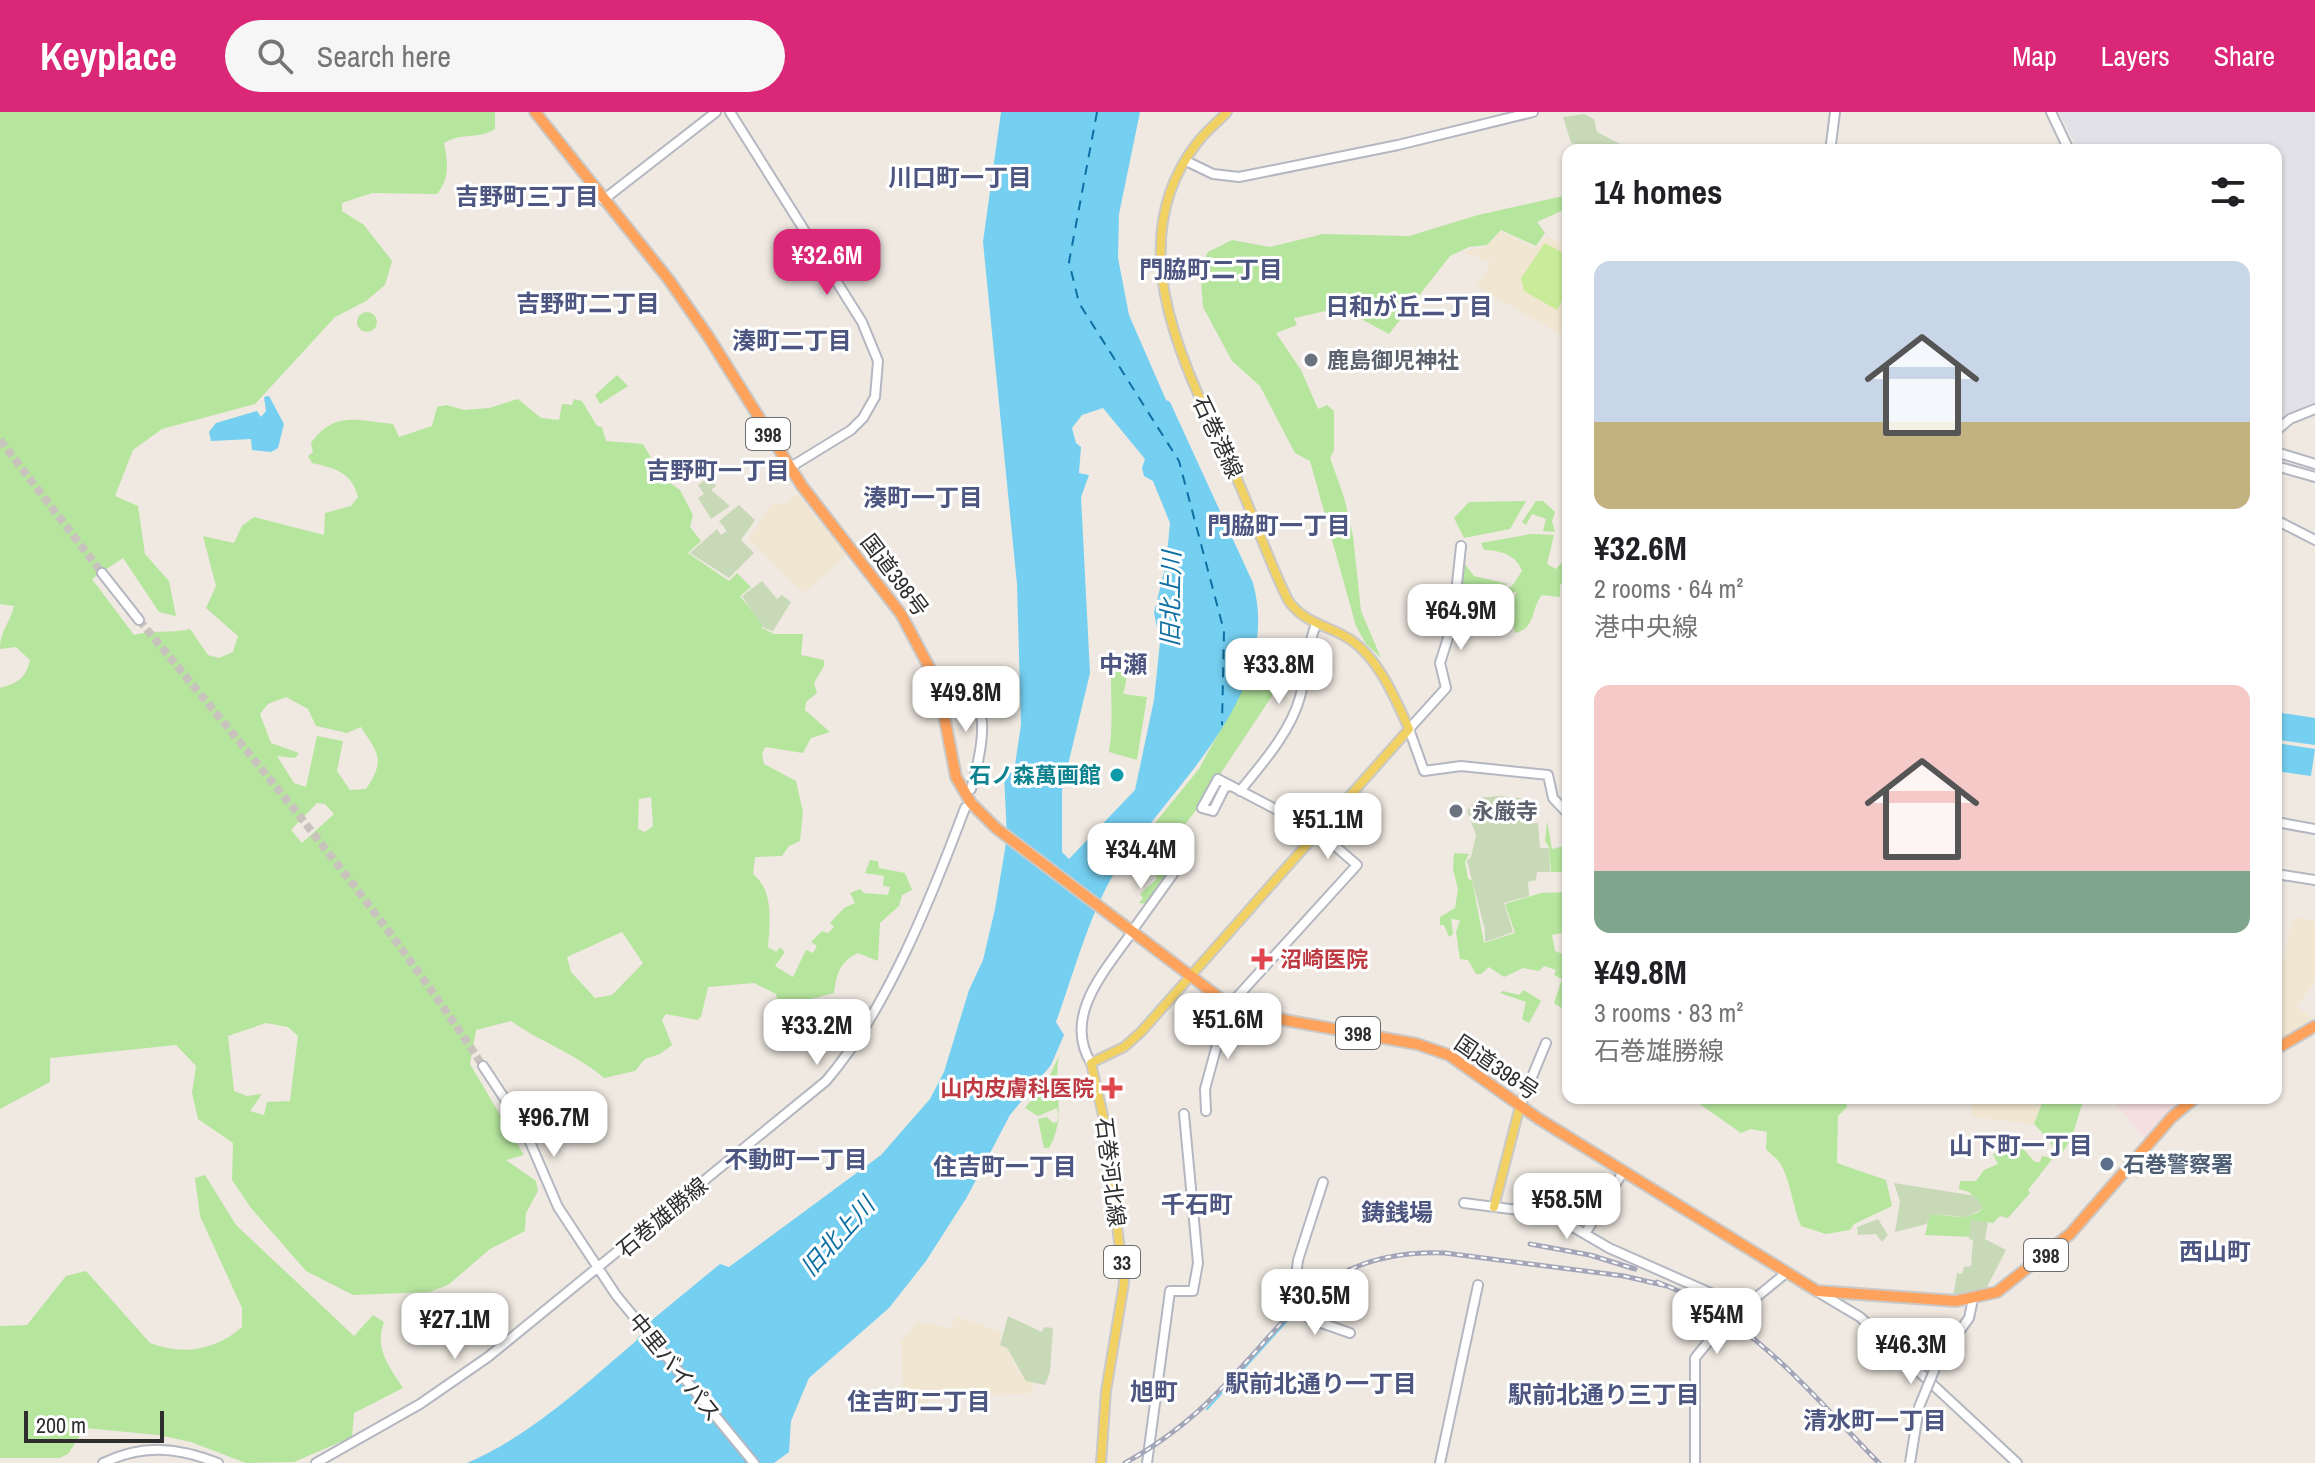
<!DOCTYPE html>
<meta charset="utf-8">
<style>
:root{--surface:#fff;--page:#f6f6f6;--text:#202124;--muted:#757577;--accent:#db2777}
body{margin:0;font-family:"Archivo Narrow","Noto Sans JP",sans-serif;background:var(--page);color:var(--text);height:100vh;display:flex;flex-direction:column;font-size:30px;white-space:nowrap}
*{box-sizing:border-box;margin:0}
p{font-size:26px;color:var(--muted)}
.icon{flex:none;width:44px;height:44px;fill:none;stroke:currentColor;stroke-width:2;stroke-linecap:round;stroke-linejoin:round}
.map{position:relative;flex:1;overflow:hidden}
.drawer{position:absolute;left:1562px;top:32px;width:720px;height:960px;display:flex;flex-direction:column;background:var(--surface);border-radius:16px;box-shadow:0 2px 6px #0004}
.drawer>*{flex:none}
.scale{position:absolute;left:24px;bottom:20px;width:140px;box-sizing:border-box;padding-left:8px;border:4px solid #2e2e2e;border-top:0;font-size:22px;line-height:28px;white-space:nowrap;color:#2e2e2e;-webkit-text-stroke:6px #fff;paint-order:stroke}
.price{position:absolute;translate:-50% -68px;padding:0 18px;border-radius:16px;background:#fff;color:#222;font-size:26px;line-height:52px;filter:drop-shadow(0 2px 4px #0008)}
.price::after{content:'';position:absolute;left:50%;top:48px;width:24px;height:18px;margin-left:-12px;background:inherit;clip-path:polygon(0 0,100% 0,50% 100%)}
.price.active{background:var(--accent);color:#fff}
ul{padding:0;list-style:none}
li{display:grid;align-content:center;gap:16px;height:424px;padding:0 32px}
li span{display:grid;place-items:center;height:248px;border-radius:16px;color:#555}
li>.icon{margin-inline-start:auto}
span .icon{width:144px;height:144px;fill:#fffc;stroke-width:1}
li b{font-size:34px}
h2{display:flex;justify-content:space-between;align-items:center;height:96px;padding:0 32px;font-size:34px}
header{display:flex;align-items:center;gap:48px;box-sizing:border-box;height:112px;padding:0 40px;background:var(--accent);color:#fff}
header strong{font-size:38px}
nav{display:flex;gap:44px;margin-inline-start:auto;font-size:28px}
.search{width:560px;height:72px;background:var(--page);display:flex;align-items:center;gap:20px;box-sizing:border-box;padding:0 28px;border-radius:44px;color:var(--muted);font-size:30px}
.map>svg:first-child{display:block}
</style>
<header>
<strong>Keyplace</strong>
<div class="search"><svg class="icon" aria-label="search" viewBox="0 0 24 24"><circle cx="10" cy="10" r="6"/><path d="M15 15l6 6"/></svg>Search here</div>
<nav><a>Map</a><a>Layers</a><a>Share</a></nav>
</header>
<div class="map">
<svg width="2315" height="1351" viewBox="0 0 2315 1351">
<rect width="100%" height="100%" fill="#efe9e1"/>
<path fill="#e3e1e8" d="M2059,0H2315V294L2281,308L2276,302V38H2078Z"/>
<path fill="#f0e6d1" d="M1501,119L1535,137L1547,124L1568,134V226L1477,175L1491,150L1463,140L1487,134Z
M797,382L847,443L803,481L748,427L773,390L784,393Z
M2297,805L2315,809V870L2297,894L2315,909L2286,927L2276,919V858L2285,845L2291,810Z
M1972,986H2044L2034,1012L1971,1005Z
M956,1204L1001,1220L1000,1233L1007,1236L1019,1261L1035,1274L1028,1282L939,1285L899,1303L903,1269L901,1230L918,1210L951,1216Z"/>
<path fill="#f5dfe0" d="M2111,986H2188L2145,1027Z"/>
<path fill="#b6e59e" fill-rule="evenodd" d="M0,0H495V17C477,28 462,20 444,31C448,52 450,65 437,82L372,81L342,91V99L364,113L392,149L385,173L366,189L335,205L255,292L162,317L133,338L115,384L138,394L145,442L169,469L176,504L159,500L123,446L92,467L134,523C155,517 169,522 190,517L208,543L219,546L233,540L238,524L206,496L216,474L203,424L234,431L242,414L254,405L324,423L325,401L351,394L358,385C352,360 334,356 312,351L308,344L313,340L311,331C334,299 356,308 393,312L399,325L432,314L437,295L446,293L464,298L489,296L518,287L541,306L559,308L562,292L572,293L574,287L582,289L597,314L602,315L606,329L643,332L662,365L680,378L693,403L690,415L701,429L688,441L729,469L737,461L751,475L740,484L763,512L762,516L774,522H803L801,543L824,548V554L814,571L817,581L806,590L805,598L830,620L811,626L803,641L765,635L762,642L764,652L796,669L803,700L800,729L789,734L782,744L755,745L753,762C774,779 770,810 768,835L776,840L780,835L785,840L775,854L793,865L806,838L813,841L817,834L811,830L822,819L828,821L834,815L830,811L844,796L855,791L850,781L860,777L864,781L888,783L890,775L883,774L884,764L865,761L870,748L878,749L879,756L905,761L912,778L902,783L899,794L880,811L878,849L858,841C839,850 837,862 834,881L807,888L802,925L783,915L776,882L754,871L708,875L701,905L697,908L666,902L662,908L672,933L660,942L645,947L635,959L604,966C575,941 542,931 511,909L476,918L470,952L524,1043L506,1048L536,1069L538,1079L526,1101L525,1119L490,1137L448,1173L429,1180L353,1183L306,1159L251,1096L232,1068L233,1031L198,1007L192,981L196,954L176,933L50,946V970L0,997V576C18,571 26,566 30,548L16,535L0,537C0,519 10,511 14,494L0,492ZM286,585L308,597L316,614L347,621L361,615C378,642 386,647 366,677L350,678L337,659L343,629L317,624L306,675L294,671L277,644L295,646L299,641L271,631L260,602L268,592ZM651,685L653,714L645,720L638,717L639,687ZM317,691L325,692L334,702L302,731L291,718ZM622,820L643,851L612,883L595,886L571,860L567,845ZM266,911L288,915L298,924L290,989L267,990L264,1003L250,999L262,982L247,984L234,979L228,924Z
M1568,83V96L1537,110L1545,121L1536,134L1501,118L1487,133L1469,135L1450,144L1389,222L1350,201L1341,203L1335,197L1294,206L1297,213L1276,221L1301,258L1318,297L1327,293L1334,299V338L1330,346L1344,385L1353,424L1361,499L1381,546L1366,532L1356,514L1310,349L1295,341L1260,274L1232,249L1203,195L1200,156L1208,140L1232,128L1270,135L1323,122L1409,124L1478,103Z
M357 210a10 10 0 1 1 20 0a10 10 0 1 1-20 0Z
M617,263L628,274L600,292L595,283Z
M1526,389L1510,417L1464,426L1454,406L1469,390Z
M1536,389H1543L1555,400L1552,409L1555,420L1543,419L1546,407L1532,402L1526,413L1522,410Z
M1531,422L1554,423L1547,452L1556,457L1563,449L1568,451V475L1560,472V485L1542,483C1530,497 1537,516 1515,521L1514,515H1501L1502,493L1511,494L1517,479L1507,483L1503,479L1512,474L1522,459C1517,443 1499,438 1484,438L1481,431Z
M1461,447L1474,464L1508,472C1484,480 1479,474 1462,496H1456Z
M1111,547C1130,555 1128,565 1123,582L1147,585L1137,648L1109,640C1114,609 1110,578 1111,547Z
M1251,561L1276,578L1197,697L1162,742L1141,728L1199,657Z
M1547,709L1552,737L1568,733V760H1551L1549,735L1545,729Z
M1189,734L1191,736L1148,792L1139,791L1143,786L1140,782L1157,767L1150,749L1156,742L1172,754Z
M1454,741L1469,742L1465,750L1468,767L1472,768L1484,831L1515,821L1505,792L1541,781L1568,780V820L1552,823L1555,839L1568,844V900L1554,891L1562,867L1554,863L1556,858L1544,854L1539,859L1523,856L1504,865L1489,855L1481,862H1476L1468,848L1460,847L1456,820L1460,808L1451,807L1453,822L1449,825L1444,813H1440V805L1455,796L1458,777L1453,757Z
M1524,878L1541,889L1529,911L1522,907L1526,890L1500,881L1503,879L1519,883Z
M1059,944C1053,976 1067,1007 1049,1036H1044L1038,1007L1047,1005L1053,1011L1059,1009L1057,996L1038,1004L1025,996L1049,965Z
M1691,986H1846L1847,995L1838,1004L1837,1051L1886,1068L1892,1094L1854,1112L1850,1118L1826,1122L1801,1114C1793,1095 1790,1067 1780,1051C1776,1045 1770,1042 1766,1037L1767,1020L1751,1017L1741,1021Z
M2044,986H2084L2072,1025L2059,1046L2049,1028L2034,1012Z
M2011,1023L2035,1050H2040L2042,1044L2053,1046L2028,1078L2030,1081L2008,1106L2000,1104L1993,1111L1987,1110L1974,1125L1925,1123L1930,1102C1948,1103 1970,1110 1983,1096L1969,1080L1959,1077L1960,1069H1976L1984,1058L1998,1052L1993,1042L2013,1032Z
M205,1063L236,1113L354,1224L373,1203L384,1210C374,1237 389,1254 403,1276L354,1301L352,1325L294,1350L246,1351L191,1330L158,1323L85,1316L68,1342L59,1346H0V1214L27,1213L66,1164L86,1159L150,1231C183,1244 216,1238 242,1215V1196L200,1104L195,1066Z"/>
<path fill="#c8d9b8" d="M1584,2L1594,7L1597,20L1632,38H1584L1583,34L1571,31L1563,5Z
M710,365L716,374L711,378L730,394L711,407L698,386L704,382L698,373Z
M739,393L755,408L741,428L754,441L729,466L690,441L717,417L721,423L727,419L719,409Z
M762,469L777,487L782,483L791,490L773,519L764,516L742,484Z
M1492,481L1503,482L1501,515L1490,514Z
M1500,684L1534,688L1533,711H1538L1540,736H1549L1550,760H1537L1536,768L1528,770L1529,784L1504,791L1513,820L1485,830V818L1467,749L1471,745L1476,723L1467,699L1477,686Z
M1894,1071L1970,1083L1977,1086L1983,1096L1968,1105L1931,1102L1927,1112L1895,1120L1900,1089Z
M1878,1107L1888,1123L1882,1130L1876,1122L1858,1123L1857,1115Z
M1971,1107L1988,1111L1985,1127L2006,1138L1987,1175L1990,1178L1953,1185L1957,1161L1962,1162L1964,1155L1971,1154L1973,1128L1969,1127Z
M1008,1204L1042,1220L1044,1215L1053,1216L1050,1260L1045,1273L1026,1269L1007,1236L1000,1233Z"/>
<path fill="#c9ec9a" d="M1545,131L1568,144V178L1557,198L1524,179L1521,166Z"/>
<path fill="#75cff0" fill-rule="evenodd" d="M1001,0H1140L1119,102L1118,146L1129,203L1166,288L1170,290L1253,471C1283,580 1175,671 1120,752C1091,795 1074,861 1056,910L1064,923L1051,953L1010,1003L967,1085L926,1149L889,1196L809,1266L791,1309L789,1340L774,1351H467C532,1323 583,1274 636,1229L647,1212L720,1152L729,1155L881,1043L930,987L944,960L969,878L983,848L995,797L1007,725L1004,663L1014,659L1021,613L1017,472L983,130ZM1103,296L1145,347L1142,356L1144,364L1153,369L1170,411L1166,452L1154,501L1160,530L1154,588L1135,678L1069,747L1062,740V678L1090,561L1081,385L1089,363L1079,361L1081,335L1076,331L1072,316L1082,303Z
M269,284L284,312L278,336L271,340L252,338L251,327L211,329L209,320L216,311L257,299L261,305L266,299L264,285Z
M2282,601L2315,606V633L2278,628Z
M2277,631L2315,637L2311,664L2276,659Z"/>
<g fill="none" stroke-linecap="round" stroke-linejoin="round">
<path stroke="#75cff0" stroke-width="2" d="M1207,1297L1296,1199"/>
<path stroke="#0d6fa3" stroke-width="2" stroke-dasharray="10 8" stroke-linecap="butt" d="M1097,0L1069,150L1079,191L1179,349L1224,519L1222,613"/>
<path stroke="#c8c4bd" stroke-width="8" stroke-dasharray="8 4" stroke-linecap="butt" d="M0,328L102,461
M139,508C258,652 380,797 483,954"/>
<g stroke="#b4b7c1" stroke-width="12">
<path id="secondary" d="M730,0L862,210L878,249L875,285L863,306L851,318L789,356
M2051,0L2069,38
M1831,32L1835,0
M1186,49L1213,62L1239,65L1398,33L1533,0
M603,88L716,0
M2276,319L2290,307L2315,297
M2276,340L2315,352
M2276,354L2315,365
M2276,408L2315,428
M1461,434L1453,510L1440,551L1446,576L1409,617L1424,659L1461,654L1548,663L1553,686L1568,702
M102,461L139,508
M938,572C1000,571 982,639 971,677
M1240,679C1262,652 1291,619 1300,585C1307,559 1306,538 1316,512
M2276,710L2315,717
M2276,762L2315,768
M1135,815L1173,762
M1091,951C1063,905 1103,861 1130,823
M483,954L524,1016L558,1095L616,1183L754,1351
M1520,994L1546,931
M1206,999L1205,977L1227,896L1357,753L1319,720L1218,667L1202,696L1213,699L1225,675L1231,674
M1323,1070L1298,1148L1293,1188L1310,1207L1350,1221
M1464,1091L1550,1102L1585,1122L1623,1060
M1585,1122L1609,1136L1715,1183
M1818,1180L1860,1205L2017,1351
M1938,1249L1969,1206L1973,1187
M103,1351C143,1332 177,1335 218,1351
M316,1351L420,1292L488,1245L826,969C887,898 932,784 965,696
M1147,1351L1170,1179H1193L1198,1151L1184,1002
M1440,1351L1478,1173
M1695,1351V1246L1721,1214L1786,1161"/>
</g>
<g stroke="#c9c9c9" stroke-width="12">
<path id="primary" d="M1494,1095L1520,994
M1101,1351L1106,1279L1124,1171L1104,1008L1091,951L1124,935L1141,920L1409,617C1396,588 1379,547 1351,528C1329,513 1304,512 1288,488C1267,446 1253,401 1233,358C1187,258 1117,134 1197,31C1206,19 1218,10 1227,0"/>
</g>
<g stroke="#c9c9c9" stroke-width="14">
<path id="highway" d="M535,0L669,168L708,224L802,374L901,502L938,572L956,665L971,691L996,716L1229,893L1279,907L1417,932L1449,943L1539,1007L1817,1179L1956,1189L1997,1180L2070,1122L2172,1005L2195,986
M2276,937L2315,914"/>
</g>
<use href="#secondary" stroke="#fff" stroke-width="8"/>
<use href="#primary" stroke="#f2d163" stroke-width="8"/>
<use href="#highway" stroke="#ffa35c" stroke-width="10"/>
<g stroke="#a3a6b8" stroke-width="5">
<path id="rail" d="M1530,1132L1590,1143L1635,1157
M1657,1170C1750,1204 1811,1282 1879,1351
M1125,1351C1159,1332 1190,1309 1217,1281C1293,1205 1321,1137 1445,1141L1624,1164L1667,1174"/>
</g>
<use href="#rail" stroke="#fff" stroke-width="2" stroke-dasharray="6" stroke-linecap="butt"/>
<g stroke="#b4b7c1" stroke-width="12" stroke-linecap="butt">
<path id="secondary-bridge" d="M1910,1351L1919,1295L1938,1249"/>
</g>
<use href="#secondary-bridge" stroke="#fff" stroke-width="8"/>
</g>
<g fill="#6b7280" stroke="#fff" stroke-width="3">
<circle cx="1311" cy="248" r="8"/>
<circle cx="1456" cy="699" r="8"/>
</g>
<circle fill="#0f9aa8" stroke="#fff" stroke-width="3" cx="1117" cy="663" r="8"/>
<g fill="#e0444e" stroke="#fff" stroke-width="3">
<path d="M1258 835h8v8h8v8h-8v8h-8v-8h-8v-8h8z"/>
<path d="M1108 964h8v8h8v8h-8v8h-8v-8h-8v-8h8z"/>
</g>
<circle fill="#5c6f8a" stroke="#fff" stroke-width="3" cx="2107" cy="1052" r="8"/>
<g text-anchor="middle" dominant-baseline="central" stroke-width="6" stroke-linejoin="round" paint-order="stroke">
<g fill="#fff" stroke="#6d6d6d" stroke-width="2">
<rect x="746" y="306" width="44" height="32" rx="6"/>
<rect x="1336" y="905" width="44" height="32" rx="6"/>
<rect x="2024" y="1127" width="44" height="32" rx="6"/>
<rect x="1104" y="1134" width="36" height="32" rx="6"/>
</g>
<g font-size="20" font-weight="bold" fill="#2e2e2e">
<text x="768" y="322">398</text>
<text x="1358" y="921">398</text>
<text x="2046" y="1143">398</text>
<text x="1122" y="1150">33</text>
</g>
<g font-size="22" font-weight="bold" fill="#5b616d" stroke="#fff" text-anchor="start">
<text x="1327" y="248">鹿島御児神社</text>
<text x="1472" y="699">永厳寺</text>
</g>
<g font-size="22" fill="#2e2e2e" stroke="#fff">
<text transform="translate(1218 325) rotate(65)">石巻港線</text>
<text transform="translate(895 463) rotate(53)">国道398号</text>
<text transform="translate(1497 955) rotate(34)">国道398号</text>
<text transform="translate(1111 1060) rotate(83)">石巻河北線</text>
<text transform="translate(662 1105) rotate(-40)">石巻雄勝線</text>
<text transform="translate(675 1255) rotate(51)">中里バイパス</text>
</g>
<g font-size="22" font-weight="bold" fill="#0d838f" stroke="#fff" text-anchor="end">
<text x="1101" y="663">石ノ森萬画館</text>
</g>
<g font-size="22" font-weight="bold" fill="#be3a42" stroke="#fff" text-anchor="start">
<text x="1280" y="847">沼崎医院</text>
<text x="1094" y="976" text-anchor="end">山内皮膚科医院</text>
</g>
<g font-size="22" font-weight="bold" fill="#4e5e75" stroke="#fff" text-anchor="start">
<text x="2123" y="1052">石巻警察署</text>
</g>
<g font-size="24" font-weight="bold" fill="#4d5680" stroke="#fff">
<text x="960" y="65">川口町一丁目</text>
<text x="527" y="84">吉野町三丁目</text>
<text x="1211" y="157">門脇町二丁目</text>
<text x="588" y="191">吉野町二丁目</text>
<text x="1409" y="194">日和が丘二丁目</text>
<text x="792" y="228">湊町二丁目</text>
<text x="718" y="358">吉野町一丁目</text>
<text x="923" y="385">湊町一丁目</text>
<text x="1279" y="413">門脇町一丁目</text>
<text x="1123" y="552">中瀬</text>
<text x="2021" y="1033">山下町一丁目</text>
<text x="796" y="1047">不動町一丁目</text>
<text x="1005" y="1054">住吉町一丁目</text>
<text x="1197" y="1092">千石町</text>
<text x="1397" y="1100">鋳銭場</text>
<text x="2215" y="1139">西山町</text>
<text x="1321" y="1271">駅前北通り一丁目</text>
<text x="1154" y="1279">旭町</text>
<text x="1604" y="1282">駅前北通り三丁目</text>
<text x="919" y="1289">住吉町二丁目</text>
<text x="1875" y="1308">清水町一丁目</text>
</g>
<g font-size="24" font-style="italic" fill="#0d6fa3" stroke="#fff">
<text transform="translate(1170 487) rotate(-89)">旧北上川</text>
<text transform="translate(837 1124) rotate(-48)">旧北上川</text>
</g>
</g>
</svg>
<div class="scale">200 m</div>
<b class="price active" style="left:827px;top:185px">¥32.6M</b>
<b class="price" style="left:1461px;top:540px">¥64.9M</b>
<b class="price" style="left:1279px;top:594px">¥33.8M</b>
<b class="price" style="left:966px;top:622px">¥49.8M</b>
<b class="price" style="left:1328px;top:749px">¥51.1M</b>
<b class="price" style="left:1141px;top:779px">¥34.4M</b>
<b class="price" style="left:1228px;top:949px">¥51.6M</b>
<b class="price" style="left:817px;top:955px">¥33.2M</b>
<b class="price" style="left:554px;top:1047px">¥96.7M</b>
<b class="price" style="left:1567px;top:1129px">¥58.5M</b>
<b class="price" style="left:1315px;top:1225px">¥30.5M</b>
<b class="price" style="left:1717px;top:1244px">¥54M</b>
<b class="price" style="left:455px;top:1249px">¥27.1M</b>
<b class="price" style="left:1911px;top:1274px">¥46.3M</b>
<section class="drawer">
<h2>14 homes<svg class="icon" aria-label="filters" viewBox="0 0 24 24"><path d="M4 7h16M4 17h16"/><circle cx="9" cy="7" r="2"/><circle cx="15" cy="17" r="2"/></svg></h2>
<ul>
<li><span style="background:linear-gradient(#c9d6e8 65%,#c2b280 0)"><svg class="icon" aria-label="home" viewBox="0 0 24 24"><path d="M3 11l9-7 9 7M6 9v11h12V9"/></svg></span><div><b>¥32.6M</b><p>2 rooms · 64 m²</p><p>港中央線</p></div></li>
<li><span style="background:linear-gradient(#f6c9c9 75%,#7fa58c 0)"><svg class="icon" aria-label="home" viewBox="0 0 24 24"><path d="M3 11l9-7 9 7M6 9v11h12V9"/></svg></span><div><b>¥49.8M</b><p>3 rooms · 83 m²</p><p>石巻雄勝線</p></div></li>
</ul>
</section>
</div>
